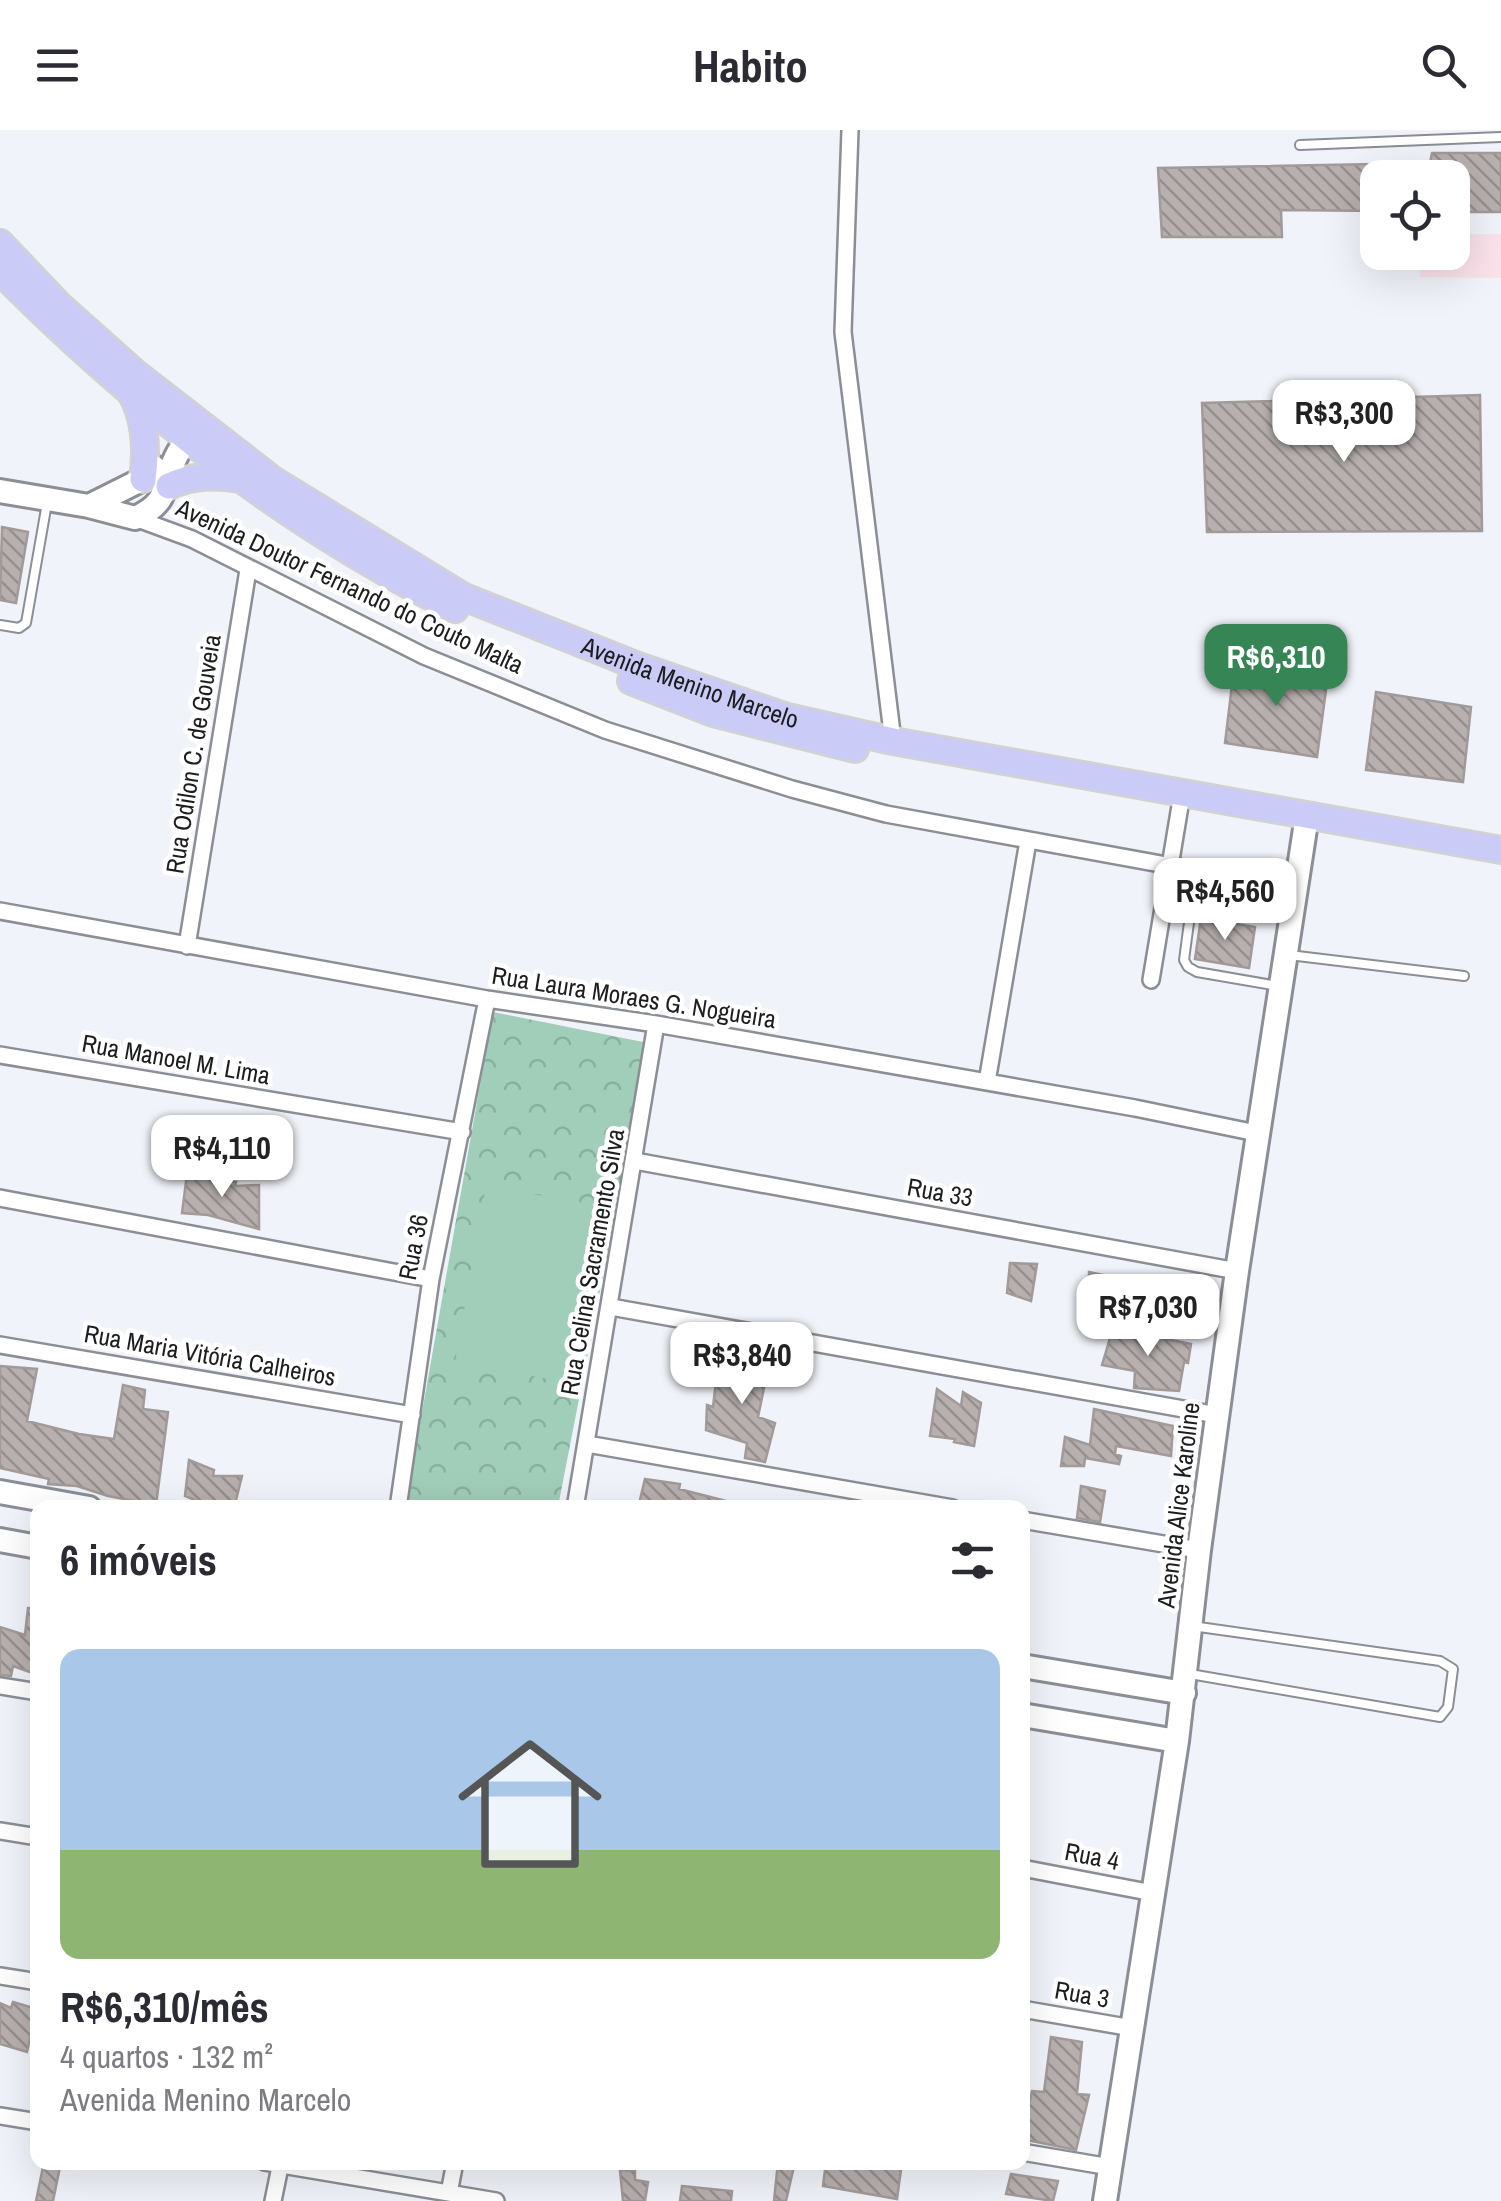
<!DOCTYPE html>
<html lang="pt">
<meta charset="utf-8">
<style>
:root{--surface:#fff;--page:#f2f2f3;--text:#2b2b33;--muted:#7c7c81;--accent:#368554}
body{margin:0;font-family:"Archivo Narrow",sans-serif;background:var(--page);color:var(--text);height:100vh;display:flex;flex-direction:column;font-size:38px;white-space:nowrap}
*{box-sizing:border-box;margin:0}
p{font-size:32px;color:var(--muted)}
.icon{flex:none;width:55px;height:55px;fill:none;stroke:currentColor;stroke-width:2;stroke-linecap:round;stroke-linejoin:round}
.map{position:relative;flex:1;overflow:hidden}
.drawer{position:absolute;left:30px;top:1370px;width:1000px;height:670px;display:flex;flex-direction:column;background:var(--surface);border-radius:20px;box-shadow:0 10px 40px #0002}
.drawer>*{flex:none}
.buttons{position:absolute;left:1360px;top:30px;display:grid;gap:20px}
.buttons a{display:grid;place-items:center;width:110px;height:110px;border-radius:20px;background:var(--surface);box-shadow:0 10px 40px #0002;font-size:50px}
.price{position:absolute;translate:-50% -85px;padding:0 22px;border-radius:20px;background:#fff;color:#222;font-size:32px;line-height:65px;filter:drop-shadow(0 2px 5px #0008)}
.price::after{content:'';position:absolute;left:50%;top:60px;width:30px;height:22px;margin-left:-15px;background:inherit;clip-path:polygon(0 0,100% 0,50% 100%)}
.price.on{background:var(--accent);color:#fff}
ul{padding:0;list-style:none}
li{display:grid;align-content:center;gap:20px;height:530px;padding:0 30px}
li span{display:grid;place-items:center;height:310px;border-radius:20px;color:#555}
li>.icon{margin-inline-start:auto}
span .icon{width:180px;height:180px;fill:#fffc;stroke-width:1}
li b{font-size:42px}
h2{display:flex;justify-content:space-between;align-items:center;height:120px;padding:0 30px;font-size:42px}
header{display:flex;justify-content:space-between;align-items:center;height:130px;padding:0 30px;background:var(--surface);font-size:45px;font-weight:700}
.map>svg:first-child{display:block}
</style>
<header><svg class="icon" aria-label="menu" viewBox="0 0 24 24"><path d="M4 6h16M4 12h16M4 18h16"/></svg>Habito<svg class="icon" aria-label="search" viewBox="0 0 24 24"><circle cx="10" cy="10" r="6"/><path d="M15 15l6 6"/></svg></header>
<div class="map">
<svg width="1501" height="2071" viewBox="0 0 1501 2071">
<defs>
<pattern id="forest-crowns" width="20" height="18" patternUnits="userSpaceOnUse" patternTransform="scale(2.5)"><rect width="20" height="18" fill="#a0ceb8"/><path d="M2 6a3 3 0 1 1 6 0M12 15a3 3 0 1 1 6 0" fill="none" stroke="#89b09e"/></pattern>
<pattern id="building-back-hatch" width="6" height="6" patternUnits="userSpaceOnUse" patternTransform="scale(2.5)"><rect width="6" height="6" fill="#b8b0af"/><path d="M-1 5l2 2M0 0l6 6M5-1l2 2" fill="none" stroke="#958f8e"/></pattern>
</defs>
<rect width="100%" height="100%" fill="#f0f3f9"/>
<path fill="#fae1ea" d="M1453,104H1501V148L1420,147L1419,123L1452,122Z"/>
<path fill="url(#forest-crowns)" d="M493,882L648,913L558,1377L405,1378Z"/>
<path fill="#a0ceb8" d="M486,1056L600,1076L570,1253L455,1232Z"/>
<path fill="url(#building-back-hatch)" stroke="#a29a99" stroke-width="2.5" d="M1432,23H1501V82H1452V48H1378V81L1281,80L1282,107H1162L1158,38L1430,33Z
M1480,265L1482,401L1207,402L1202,273Z
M2,397L28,402L16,473L0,470Z
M1235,530L1328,545L1317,627L1225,613Z
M1376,562L1471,577L1463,652L1366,640Z
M1201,788L1255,797L1249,838L1195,829Z
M187,1044L236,1052L235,1056L259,1055V1099L208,1085L182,1083Z
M1010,1133L1037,1134L1031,1171L1007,1163Z
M1089,1142L1121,1149L1110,1195L1088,1188Z
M1113,1198L1191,1214L1188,1233L1184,1232L1179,1261L1134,1258L1135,1241L1102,1235Z
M745,1224L770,1229L758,1287L775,1293L765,1332L745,1328L747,1313L706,1300L707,1275L713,1277L718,1234L744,1243Z
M0,1236L37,1239L27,1291L79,1304L114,1309L123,1255L145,1260L143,1279L168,1282L156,1375L108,1366L77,1356L48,1354L49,1349L0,1338Z
M937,1259L961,1276L963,1262L981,1273L974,1316L954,1312L955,1309L930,1306Z
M1094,1279L1173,1296L1171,1326L1116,1316L1115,1324L1121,1326L1119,1334L1085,1328L1084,1336H1061L1065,1307L1090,1315Z
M189,1330L214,1340L213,1346H242L234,1378H214L185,1366Z
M645,1349L680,1354L679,1359L730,1372V1378H638Z
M1081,1356L1105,1361L1100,1392L1077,1388Z
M28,1478L38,1479V1545L13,1536L11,1546L0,1545V1497L25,1505Z
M13,1872L37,1879L27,1922L0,1914V1873L11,1878Z
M1051,1907L1082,1912L1077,1964L1089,1965L1076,2020L1022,2009L1032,1961L1044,1962Z
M44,2032H61L53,2071H36Z
M778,2032H795L786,2071H774Z
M826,2032H902L897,2069L823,2056Z
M620,2040L635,2041V2050L648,2052L645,2071H623Z
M1011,2044L1058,2051L1053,2071L1006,2064Z
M682,2056L732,2061L731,2071H680Z"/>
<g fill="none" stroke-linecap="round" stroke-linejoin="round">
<g stroke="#8b8e94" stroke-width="12">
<path id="lane" d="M1300,15L1501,7
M0,495L19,498L26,493L47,373
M1196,740L1184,830L1188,837L1197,842L1278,856
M1289,825L1464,846
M1190,1544L1440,1587L1448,1577L1453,1539L1440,1531L1192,1496"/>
</g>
<g stroke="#8b8e94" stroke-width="20">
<path id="street" d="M850,0L843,202L893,611
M135,388L192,409L424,526L605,600L792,659L886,684L1298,759
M0,781L487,869L656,894L1135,978L1261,1004
M187,816L248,440
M1151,850L1182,664
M0,925L462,1002
M987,952L1028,711
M635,1031L1237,1141
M0,1068L431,1149
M611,1177L1217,1285
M0,1215L412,1285
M587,1314L953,1378
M398,1378L431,1149L487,869
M575,1378L656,894
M1022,1390L1199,1420
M0,1556L38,1562
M0,1701L38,1707
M1022,1738L1153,1763
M0,1846L38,1852
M1022,1879L1132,1898
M0,1986L38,1992
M1022,2022L1110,2037
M264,2032L496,2071
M449,2063L455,2032
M273,2071L281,2032"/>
</g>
<g stroke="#8b8e94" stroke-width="28">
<path id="secondary" d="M0,361L89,376L135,388C173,371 161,353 178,323C183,313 192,306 200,297
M89,376L143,349L154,337
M0,1362L89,1378
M0,1410L38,1417
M1022,1536L1184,1563
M1022,1585L1177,1611
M1105,2071L1177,1611L1199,1420L1237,1141L1307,686"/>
</g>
<g stroke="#d2d2d2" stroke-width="30">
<g id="primary">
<path id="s1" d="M0,113L60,176L134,242L273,350L464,467L638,536L787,587L893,611L1501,720"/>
<path d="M0,141C133,275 285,395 455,479"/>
<path d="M131,263C146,289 147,320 143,349"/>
<path d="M169,356C192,345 215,345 240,349"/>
<path d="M631,551L713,583L855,619"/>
</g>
</g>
<use href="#lane" stroke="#fff" stroke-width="8"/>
<use href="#street" stroke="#fff" stroke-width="15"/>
<use href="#secondary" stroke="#fff" stroke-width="22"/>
<use href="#primary" stroke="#cbcbf8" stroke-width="25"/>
</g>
<g text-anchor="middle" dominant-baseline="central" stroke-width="9" stroke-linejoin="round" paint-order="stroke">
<g font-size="25" fill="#1c1d1f" stroke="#fff">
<text transform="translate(350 456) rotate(25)">Avenida Doutor Fernando do Couto Malta</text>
<text stroke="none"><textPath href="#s1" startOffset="828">Avenida Menino Marcelo</textPath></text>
<text transform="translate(193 624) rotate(-81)">Rua Odilon C. de Gouveia</text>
<text transform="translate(634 867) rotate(9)">Rua Laura Moraes G. Nogueira</text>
<text transform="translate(176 929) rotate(10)">Rua Manoel M. Lima</text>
<text transform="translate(940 1062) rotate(10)">Rua 33</text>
<text transform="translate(413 1117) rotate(-79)">Rua 36</text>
<text transform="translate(592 1132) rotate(-80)">Rua Celina Sacramento Silva</text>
<text transform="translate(210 1225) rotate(10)">Rua Maria Vitória Calheiros</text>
<text transform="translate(1178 1375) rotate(-83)">Avenida Alice Karoline</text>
<text transform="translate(1092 1726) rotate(11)">Rua 4</text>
<text transform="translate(1082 1864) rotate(10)">Rua 3</text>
</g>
</g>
</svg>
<div class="buttons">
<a><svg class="icon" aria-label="locate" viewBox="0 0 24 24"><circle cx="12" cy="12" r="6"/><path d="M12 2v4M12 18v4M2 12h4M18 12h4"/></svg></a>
</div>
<b class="price" style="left:1344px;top:335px">R$3,300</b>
<b class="price on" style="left:1276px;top:579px">R$6,310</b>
<b class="price" style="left:1225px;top:813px">R$4,560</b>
<b class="price" style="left:222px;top:1070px">R$4,110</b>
<b class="price" style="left:1148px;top:1229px">R$7,030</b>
<b class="price" style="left:742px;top:1277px">R$3,840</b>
<section class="drawer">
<h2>6 imóveis<svg class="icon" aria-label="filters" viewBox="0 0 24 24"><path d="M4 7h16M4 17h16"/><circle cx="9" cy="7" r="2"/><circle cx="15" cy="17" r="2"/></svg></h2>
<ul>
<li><span style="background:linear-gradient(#a9c7e8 65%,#8fb573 0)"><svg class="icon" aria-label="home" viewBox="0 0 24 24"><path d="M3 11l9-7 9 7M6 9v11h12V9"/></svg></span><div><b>R$6,310/mês</b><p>4 quartos · 132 m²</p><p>Avenida Menino Marcelo</p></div></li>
</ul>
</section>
</div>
